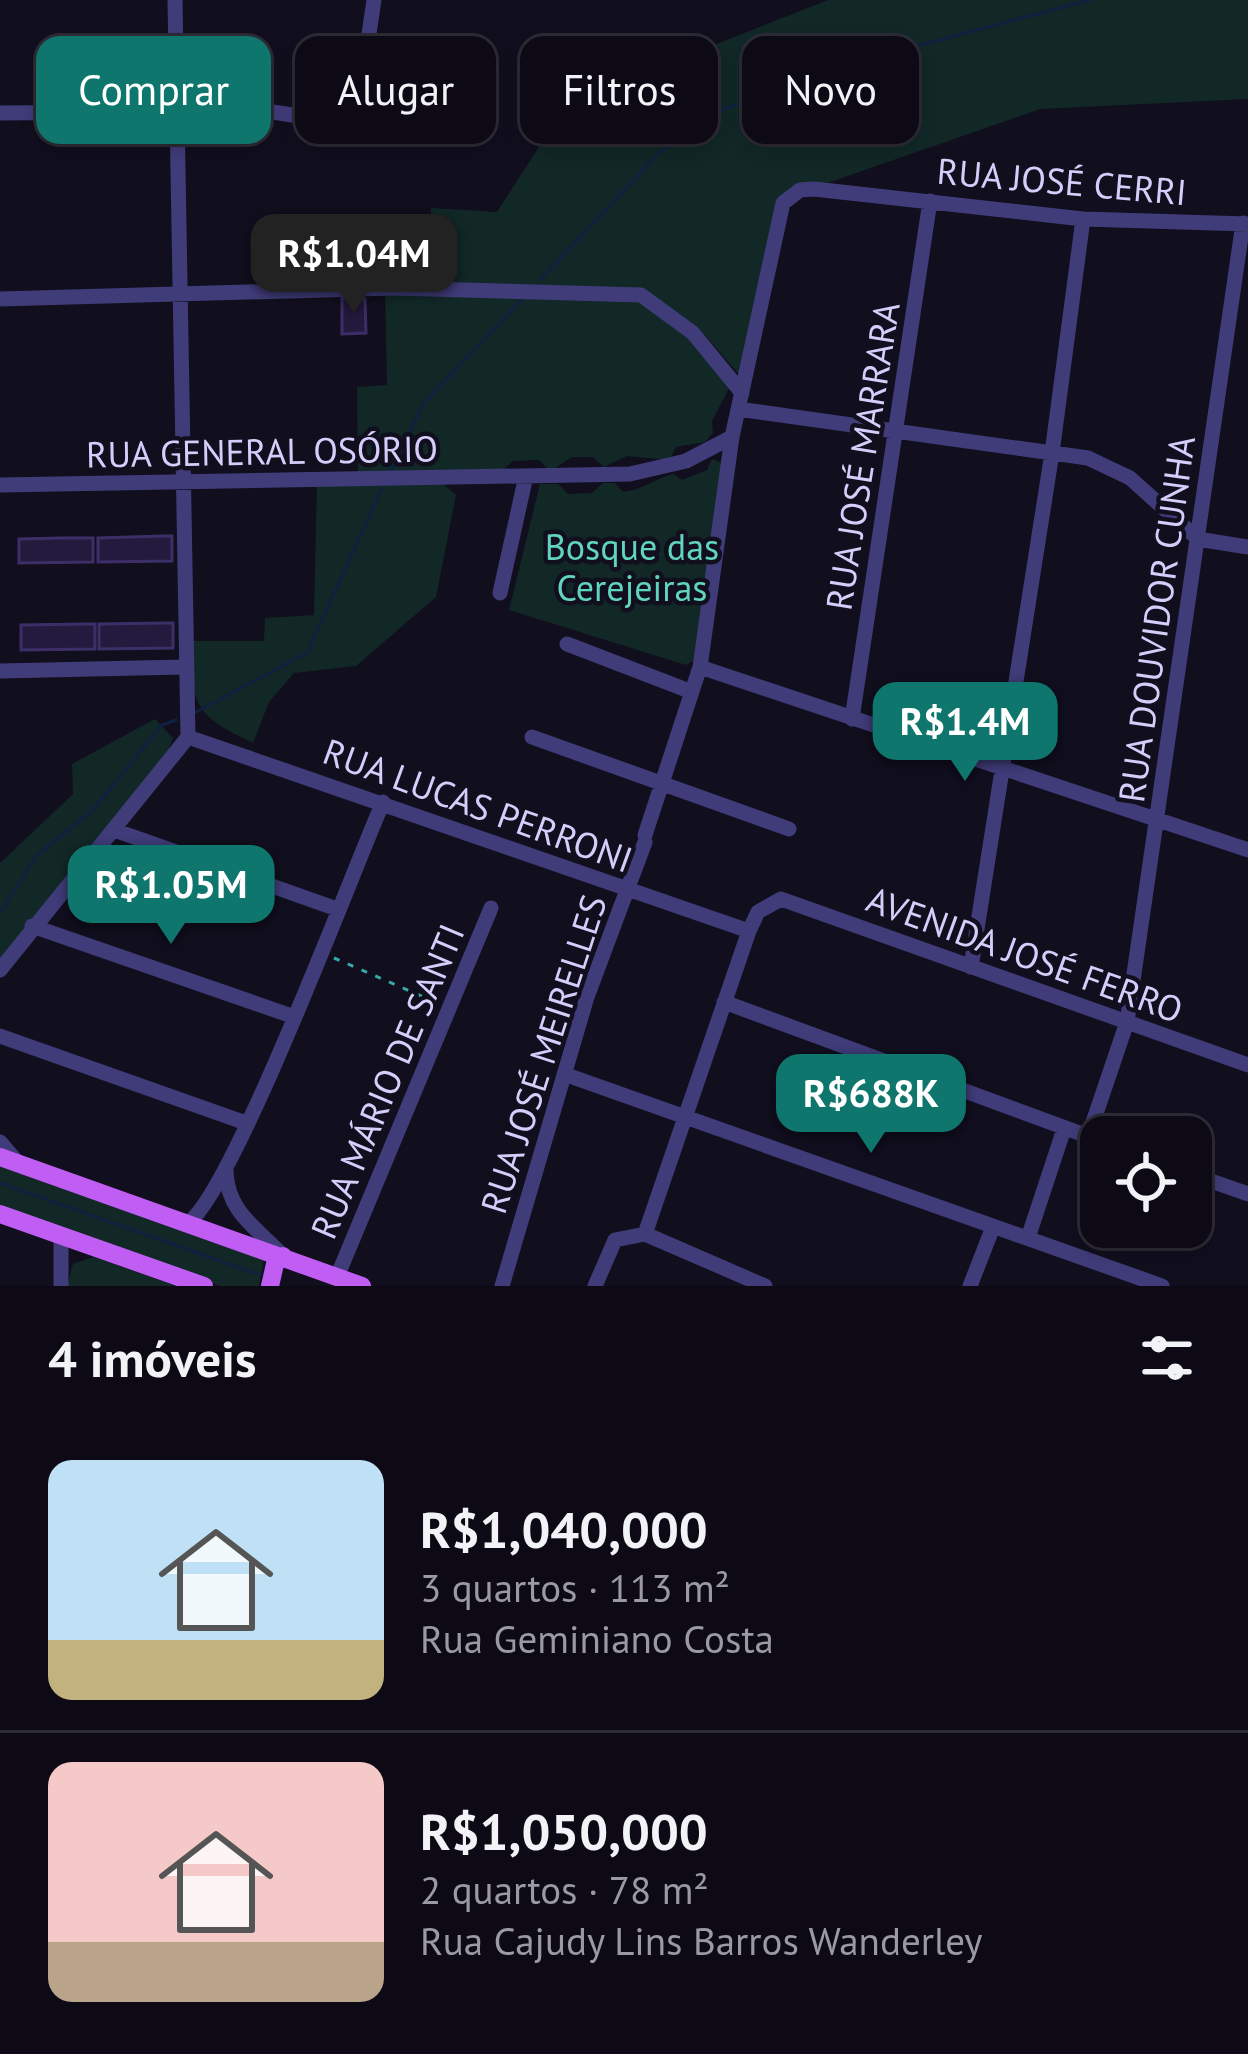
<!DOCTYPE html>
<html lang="pt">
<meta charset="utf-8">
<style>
:root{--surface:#0d0a16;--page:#16131f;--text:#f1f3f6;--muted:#9a9aa1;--line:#2d2b35;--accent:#0f766e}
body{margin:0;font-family:"PT Sans",sans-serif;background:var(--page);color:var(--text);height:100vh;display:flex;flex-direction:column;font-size:45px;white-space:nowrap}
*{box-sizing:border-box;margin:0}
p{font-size:39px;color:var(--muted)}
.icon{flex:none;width:66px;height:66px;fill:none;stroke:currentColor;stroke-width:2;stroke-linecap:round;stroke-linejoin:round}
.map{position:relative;height:1286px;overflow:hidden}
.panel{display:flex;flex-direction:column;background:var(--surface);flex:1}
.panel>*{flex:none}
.hud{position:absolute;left:36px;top:36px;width:1176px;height:108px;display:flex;gap:24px}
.buttons{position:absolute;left:1080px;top:1116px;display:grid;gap:24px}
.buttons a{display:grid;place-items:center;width:132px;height:132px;border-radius:24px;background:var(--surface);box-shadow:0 6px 18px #0003,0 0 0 3px var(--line);font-size:60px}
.price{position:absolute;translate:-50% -102px;padding:0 27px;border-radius:24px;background:var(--accent);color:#fff;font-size:39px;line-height:78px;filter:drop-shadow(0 3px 6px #0008)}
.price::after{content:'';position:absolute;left:50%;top:72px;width:36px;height:27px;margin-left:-18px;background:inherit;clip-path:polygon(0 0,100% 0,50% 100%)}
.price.on{background:#222;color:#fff}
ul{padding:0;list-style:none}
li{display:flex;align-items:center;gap:36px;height:300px;padding:0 48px}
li+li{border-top:3px solid var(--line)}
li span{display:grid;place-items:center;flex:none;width:336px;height:240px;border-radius:24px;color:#555}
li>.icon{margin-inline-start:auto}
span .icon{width:144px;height:144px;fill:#fffc;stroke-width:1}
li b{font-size:51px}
h2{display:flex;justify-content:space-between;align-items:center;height:144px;padding:0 48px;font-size:51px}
.tag{padding:0 42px;border-radius:24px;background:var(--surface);box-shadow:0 6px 18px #0003,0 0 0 3px var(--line);font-size:42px;line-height:108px}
.tag.on{background:var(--accent);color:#fff}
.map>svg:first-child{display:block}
</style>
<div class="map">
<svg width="1248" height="1286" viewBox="0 0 1248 1286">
<rect width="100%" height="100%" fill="#110e1e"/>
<path fill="#112827" d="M828,0H1248V99L1040,109L790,196L748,385L699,328L645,293L736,375L712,421L713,433L705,442L676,447L669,460L627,456L604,467L593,457H572L550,471L539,460L513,461L504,469L358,479L357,387L387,385L385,289L428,287L431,208L497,212L546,136L660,66Z
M712,459L725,464L693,661L686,665L509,610L540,484H558L568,494L592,493L603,483H615L623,492C645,489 654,479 674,474L682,480L707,470Z
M441,482L456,495L436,597L356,666L294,673L269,702L253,743C194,715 191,706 192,641H264L265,618L314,615L317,483Z
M155,719L173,738L169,749L0,966V863L73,794L72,764Z
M0,1163L264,1260L259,1286H220L0,1209Z
M94,1257L176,1286H67L73,1264Z"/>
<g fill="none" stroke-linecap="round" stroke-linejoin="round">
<path stroke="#102140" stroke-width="3" d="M540,280L661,151L724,109L894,52L1090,0
M392,469L423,404L524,297
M196,712L307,653L382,488
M0,913L37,855L93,810L162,725L176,720
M0,1183L260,1275"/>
</g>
<path fill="#231b3e" stroke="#3c2f68" stroke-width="3" d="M342,298L365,299L366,333L342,334Z
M163,536H172V561L98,562V538Z
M61,538H93V562L19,563V539Z
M164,623H173V648L99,649V624Z
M86,624H95V649L21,650V625Z"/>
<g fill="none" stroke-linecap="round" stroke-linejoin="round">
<path stroke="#36a8a5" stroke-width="3" stroke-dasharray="6 9" stroke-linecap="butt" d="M334,958L435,1002"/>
<path stroke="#403c7a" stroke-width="15" d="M175,0L188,737
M0,113L266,111L430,136
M356,122L374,0
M0,299L393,288L641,295L693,333L742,393
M738,409L1088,458L1130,478L1198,539L1248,547
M0,485L630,474L686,461L732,437
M500,593L526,476
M567,644L692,692
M700,667L1248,850
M0,671L184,667
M852,719L930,201
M188,737L749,931
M532,737L789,829
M114,830L337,909
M645,835L700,667L732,437L783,203L800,190L814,189L1083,219L1248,224
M32,926L292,1016
M971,967L1052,453L1083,219
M0,970L188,737
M724,1002L1101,1141
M0,1036L246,1123
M564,1074L1162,1286
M1088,1137L1127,1022L1243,223
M0,1142L18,1163
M226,1171C227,1212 257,1228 283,1256
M1191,1174L1248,1194
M188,1223C233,1191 352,873 383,802
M645,1234L765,1286
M61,1235V1286
M1028,1238L1064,1129
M337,1277L491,908
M502,1286L587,997L645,842
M595,1286L615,1240L645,1234L749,931L758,912L781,899L1248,1065
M970,1286L993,1227"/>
<path stroke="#c05df3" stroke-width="18" d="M0,1157L362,1286
M0,1214L204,1286
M270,1286L275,1264L283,1256"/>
</g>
<g text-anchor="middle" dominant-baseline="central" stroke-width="9" stroke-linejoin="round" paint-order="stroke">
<g font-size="36" fill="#d5cefb" stroke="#110e1e">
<text transform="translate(1062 181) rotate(5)">RUA JOSÉ CERRI</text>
<text transform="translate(262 451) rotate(-1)">RUA GENERAL OSÓRIO</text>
<text transform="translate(862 456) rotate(-81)">RUA JOSÉ MARRARA</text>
<text transform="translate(1156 619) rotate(-82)">RUA DOUVIDOR CUNHA</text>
<text transform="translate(478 805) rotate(20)">RUA LUCAS PERRONI</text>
<text transform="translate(1025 954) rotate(20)">AVENIDA JOSÉ FERRO</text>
<text transform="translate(543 1054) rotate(-72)">RUA JOSÉ MEIRELLES</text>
<text transform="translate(387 1081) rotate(-67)">RUA MÁRIO DE SANTI</text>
</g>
<g font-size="36" fill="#60d5bc" stroke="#110e1e">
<text x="632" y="546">Bosque das<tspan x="632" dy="41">Cerejeiras</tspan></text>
</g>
</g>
</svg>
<div class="buttons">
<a><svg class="icon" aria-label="locate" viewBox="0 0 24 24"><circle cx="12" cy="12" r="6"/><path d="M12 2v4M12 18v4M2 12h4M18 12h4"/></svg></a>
</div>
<b class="price on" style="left:354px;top:316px">R$1.04M</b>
<b class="price" style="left:965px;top:784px">R$1.4M</b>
<b class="price" style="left:171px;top:947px">R$1.05M</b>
<b class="price" style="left:871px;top:1156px">R$688K</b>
<div class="hud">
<a class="tag on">Comprar</a>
<a class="tag">Alugar</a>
<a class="tag">Filtros</a>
<a class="tag">Novo</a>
</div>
</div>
<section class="panel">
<h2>4 imóveis<svg class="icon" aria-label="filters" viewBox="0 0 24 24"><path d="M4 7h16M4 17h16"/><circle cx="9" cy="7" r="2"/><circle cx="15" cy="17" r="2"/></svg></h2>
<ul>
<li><span style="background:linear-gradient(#bfe0f5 75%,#c2b280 0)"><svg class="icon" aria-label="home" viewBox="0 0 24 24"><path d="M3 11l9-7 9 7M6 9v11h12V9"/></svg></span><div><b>R$1,040,000</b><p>3 quartos · 113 m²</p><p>Rua Geminiano Costa</p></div></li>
<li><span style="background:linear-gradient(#f6c9c9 75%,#b9a48a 0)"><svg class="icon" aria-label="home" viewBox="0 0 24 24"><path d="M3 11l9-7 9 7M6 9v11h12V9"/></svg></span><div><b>R$1,050,000</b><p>2 quartos · 78 m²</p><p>Rua Cajudy Lins Barros Wanderley</p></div></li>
</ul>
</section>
